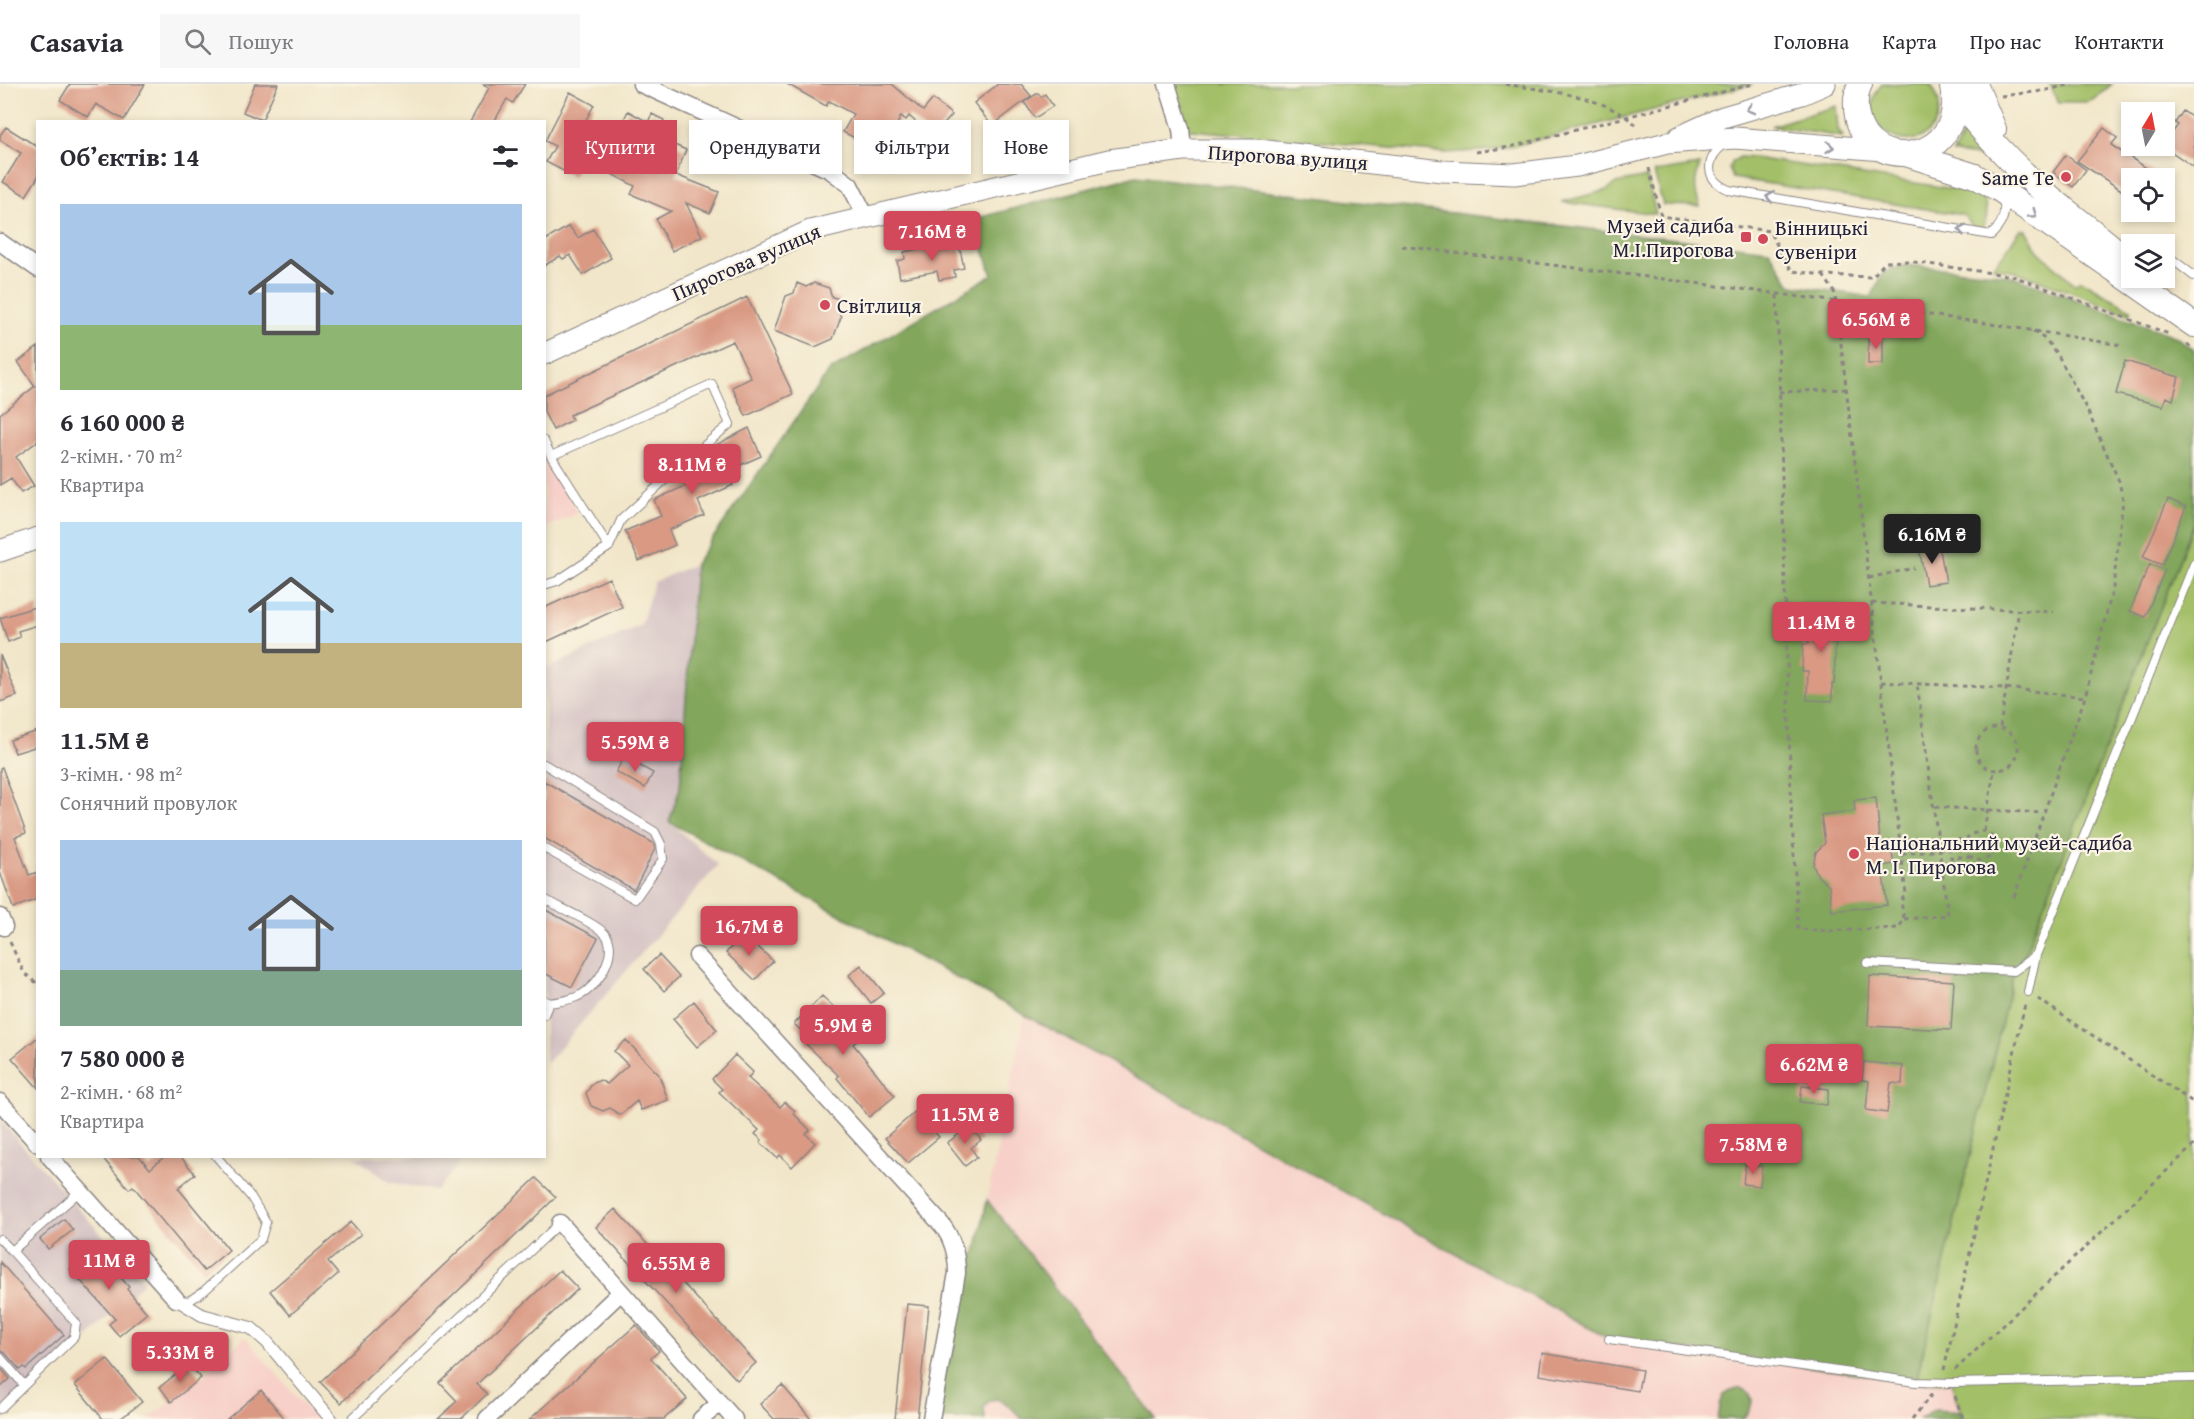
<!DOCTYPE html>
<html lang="uk">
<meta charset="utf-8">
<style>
:root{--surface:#fff;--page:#f7f7f7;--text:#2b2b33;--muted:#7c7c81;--line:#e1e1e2;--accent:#d1495b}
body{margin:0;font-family:"Gentium Book Plus",serif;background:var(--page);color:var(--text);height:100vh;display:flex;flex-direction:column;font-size:22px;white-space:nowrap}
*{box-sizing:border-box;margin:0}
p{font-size:20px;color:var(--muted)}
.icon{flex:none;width:33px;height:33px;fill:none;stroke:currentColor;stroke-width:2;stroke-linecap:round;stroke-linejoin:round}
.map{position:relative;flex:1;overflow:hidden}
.details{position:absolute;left:36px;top:36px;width:510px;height:1038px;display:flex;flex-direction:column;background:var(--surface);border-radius:0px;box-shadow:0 3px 9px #0003}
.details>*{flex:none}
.guide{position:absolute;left:564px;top:36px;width:570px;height:54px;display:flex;gap:12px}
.needle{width:39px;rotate:10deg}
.controls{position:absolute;left:2121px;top:18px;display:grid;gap:12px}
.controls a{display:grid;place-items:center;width:54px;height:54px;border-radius:0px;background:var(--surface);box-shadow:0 3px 9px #0003;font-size:30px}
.price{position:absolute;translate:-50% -51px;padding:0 14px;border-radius:6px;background:var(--accent);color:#fff;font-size:20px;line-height:39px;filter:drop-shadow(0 2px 3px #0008)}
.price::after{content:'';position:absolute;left:50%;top:36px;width:18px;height:14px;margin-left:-9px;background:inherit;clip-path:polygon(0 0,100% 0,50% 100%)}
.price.selected{background:#222;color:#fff}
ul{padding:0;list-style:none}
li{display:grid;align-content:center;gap:12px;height:318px;padding:0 24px}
li span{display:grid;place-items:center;height:186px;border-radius:0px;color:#555}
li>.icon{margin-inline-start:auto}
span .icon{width:108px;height:108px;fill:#fffc;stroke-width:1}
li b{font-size:26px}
h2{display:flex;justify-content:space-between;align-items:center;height:72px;padding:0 24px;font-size:26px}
.pill{padding:0 21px;border-radius:0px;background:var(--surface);box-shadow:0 3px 9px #0003;font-size:21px;line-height:54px}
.pill.selected{background:var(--accent);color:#fff}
header{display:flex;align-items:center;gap:36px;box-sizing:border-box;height:84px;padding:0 30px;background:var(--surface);border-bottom:2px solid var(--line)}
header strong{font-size:28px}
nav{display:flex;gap:33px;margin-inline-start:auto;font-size:21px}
.search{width:420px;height:54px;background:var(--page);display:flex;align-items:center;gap:15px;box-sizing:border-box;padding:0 21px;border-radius:0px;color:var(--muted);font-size:22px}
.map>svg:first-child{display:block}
</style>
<header>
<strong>Casavia</strong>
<div class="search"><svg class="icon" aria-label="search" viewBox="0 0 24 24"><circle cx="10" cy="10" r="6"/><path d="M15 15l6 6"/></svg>Пошук</div>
<nav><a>Головна</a><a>Карта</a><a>Про нас</a><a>Контакти</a></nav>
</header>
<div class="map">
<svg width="2194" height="1335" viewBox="0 0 2194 1335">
<rect width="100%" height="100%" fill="#fcf5e5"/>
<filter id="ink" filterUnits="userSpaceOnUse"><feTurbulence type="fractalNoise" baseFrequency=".0167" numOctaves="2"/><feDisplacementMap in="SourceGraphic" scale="12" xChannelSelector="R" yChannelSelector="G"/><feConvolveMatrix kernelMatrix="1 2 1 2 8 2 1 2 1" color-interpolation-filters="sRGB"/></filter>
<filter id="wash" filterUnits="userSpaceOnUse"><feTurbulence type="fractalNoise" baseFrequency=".008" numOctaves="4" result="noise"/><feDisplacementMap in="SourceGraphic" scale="24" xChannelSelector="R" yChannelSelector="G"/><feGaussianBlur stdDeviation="1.35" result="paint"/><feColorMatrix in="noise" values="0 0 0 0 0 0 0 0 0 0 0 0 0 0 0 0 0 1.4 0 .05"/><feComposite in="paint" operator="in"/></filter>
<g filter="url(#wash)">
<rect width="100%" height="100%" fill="#f1e6c9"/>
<path fill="#f7d1c9" d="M544,357L577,429L545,444H544Z
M1025,931L1609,1255L1951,1299L1963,1335H931L957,1189L976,1168Z
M245,1253L316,1335H148L201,1294Z"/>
<path fill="#d2bfc1" d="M695,480L680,704L669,738L718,781L545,981V585L641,541L654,498Z
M0,1036L144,1198L5,1335H0Z
M355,1073H465L436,1107L389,1098Z"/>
<path fill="#a3bf67" stroke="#627051" stroke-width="1.5" d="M1167,0H1753L1510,63L1492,66L1446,69L1181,45Z
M1882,0H1930C1938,10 1942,22 1937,35C1919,82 1846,42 1882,0Z
M2049,0H2112L2094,15L2088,18H2058Z
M1836,22L1838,45L1843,53L1771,42Z
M1966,45L1987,73L1953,69Z
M1740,73L1754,74L1973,108C1990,116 1989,131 1982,146L1974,143L1963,131L1733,94L1729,83L1732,78Z
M1700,81C1694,97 1694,106 1700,122L1663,121L1654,88Z
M1647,93L1656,130L1562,118L1607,106L1616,99Z
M2021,145L2026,146L2038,167L2075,200L2081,196L2132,226L2129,230L2015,187L1992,183C2005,173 2010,158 2021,145Z
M2194,439V1335H1963L1951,1299L1916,1298L2014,887L2025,869Z"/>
<path fill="#82a65c" stroke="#52644c" stroke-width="1.5" d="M1136,92L1769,166L1791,201L1871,213L1884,188L1905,181L1986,188L2013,192L2177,253L2194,266V439L2025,869L2014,887L1916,1298L1609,1255L1025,931L669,738L680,704L695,480L829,287L992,191L974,135Z
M987,1116L1156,1335H1022C1011,1324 997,1304 984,1323L985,1335H931L957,1189L976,1168Z
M1740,1304C1758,1310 1753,1325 1742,1335H1718L1721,1318L1725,1309Z
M1935,1326L1961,1328L1963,1335H1920Z"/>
<g id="blocks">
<path fill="#d99983" d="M70,0H145L124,36L96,20L88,33L60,16Z
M255,0H278L262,36L243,28Z
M483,0H525L513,19L507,15L494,38H470L489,4Z
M787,0H892L923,27L933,15L952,31L933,53L909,32L906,36L901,32L884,69L843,48L853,30L829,17L826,22Z
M998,0H1021L1031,12L992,42L974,19Z
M570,8L594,21L575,56L580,58L577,64L586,69L573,92L546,78L555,62L545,57Z
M1038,9L1041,13L1045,10L1053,22L1035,34L1024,18Z
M628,27L648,38L652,30L664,36L656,53L686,66L676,91L719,108L710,129L686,119L702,152L672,167L656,135L671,127L631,110L635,102L600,84Z
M2183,27L2194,35V83L2163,62L2178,41L2175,39Z
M6,43L38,63V93L26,112L3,98L21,69L0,56V51Z
M2104,44L2117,54L2111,61L2162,94H2132V113L2077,77Z
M2066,71L2086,86L2073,103L2053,88Z
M569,142L578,154L593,145L611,174L583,191L570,171L563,175L560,172L544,182V157Z
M952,158L953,166L960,165L964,184L954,186L955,193L939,196L937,187L900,194L897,177L905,175L904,168Z
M797,199L806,203L814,199L829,204L832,213L840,215L837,224L841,233L833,255L815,263L774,247L786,212L794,209Z
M747,213L793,310L746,332L732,303L751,294L733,257L570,331L572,336L553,346L544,328V311Z
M1868,252H1883V280H1868Z
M38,263V357L16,373L34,402L21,409L11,394L0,401V330L35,302L18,278Z
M2125,277L2179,293L2173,316L2166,313L2163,322L2116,310Z
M749,344L761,372L727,387L733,401L698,417L704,431L669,446L675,461L639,477L625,447L661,432L654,416L690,400L684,388L719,372L714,362Z
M2168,415L2186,423L2162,481L2143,473Z
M1939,461L1946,498L1926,501L1919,464Z
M2150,480L2165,486L2145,533L2130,527Z
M609,494L622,523L544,559V524Z
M38,522V541L18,547L20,553L8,558L0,534Z
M1809,523L1837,524L1834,600H1832V617L1807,616L1808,587H1802L1803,560H1808Z
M0,571L17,612L0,618Z
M38,647V662L15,669L10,656Z
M624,673L653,689L645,704L616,688Z
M2,683L26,749L15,753L29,791L38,788V815L13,824L0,788V684Z
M544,697L653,759L655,765L634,806L544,754Z
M1876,714L1881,765L1891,764L1894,780L1882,782L1887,821L1832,827L1829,802L1818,792L1813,781L1816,768L1825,759L1821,731L1855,727L1854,716Z
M544,825L598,854L572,903L544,889Z
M743,849L773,877L755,896L726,869Z
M659,871L679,893L664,907L644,885Z
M861,881L884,909L871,919L849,891Z
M1870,892L1954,897L1951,946L1868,942Z
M822,912L848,937L842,943L857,957L853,960L895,1012L869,1033L837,994L839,992L804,958L808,953L794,940Z
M694,917L717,946L697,963L673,935Z
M38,953V1004L12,974Z
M626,956L659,991L668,1016L641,1026L637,1017L620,1031L610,1024L603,1027L591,1022L586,1009L592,1000L600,996L607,1000L628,981L614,967Z
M735,971L753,988L748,994L780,1023L785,1018L795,1027L793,1029L810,1046L806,1050L815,1059L792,1083L780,1071L777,1074L760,1058L762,1056L755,1050L759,1046L719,1008L722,1005L712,995Z
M1864,978L1903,982L1902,1000L1891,999L1887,1029L1866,1026L1869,997L1862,996Z
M1802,1002L1829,1005L1827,1021L1800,1018Z
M916,1027L939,1053L908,1079L885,1054Z
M970,1042L981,1056L971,1064L977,1073L965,1082L947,1059Z
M101,1072H139L150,1085L165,1072H180L195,1090L178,1104L229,1166L204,1187L133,1102L129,1105Z
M1745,1081L1762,1082L1760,1102L1743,1100Z
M536,1094L556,1113L341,1319L320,1298Z
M615,1125L756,1279L737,1296L596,1143Z
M64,1135L73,1146L48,1165L40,1155Z
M351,1138L361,1150L328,1178L338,1190L290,1231L270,1207Z
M94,1163L129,1203L127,1205L147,1229L119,1252L109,1240L115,1235L70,1185Z
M0,1178L64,1251L26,1285L24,1283L20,1286L5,1269L0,1267Z
M560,1186L578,1205L477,1300L487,1310L461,1335H438L457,1317L440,1299Z
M907,1220L929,1222L917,1335H895Z
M636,1241L659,1267L651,1274L687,1315L664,1335H530Z
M1542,1269L1642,1286L1638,1307L1539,1291Z
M107,1275L142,1318L120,1335H103L75,1301Z
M189,1280L201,1294L171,1318L160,1303Z
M0,1283L10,1295L0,1304Z
M782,1301L811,1335H774L760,1320Z
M261,1306L285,1335H227Z"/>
</g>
</g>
<g filter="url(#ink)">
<use href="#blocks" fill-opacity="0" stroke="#8a8482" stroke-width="1.5"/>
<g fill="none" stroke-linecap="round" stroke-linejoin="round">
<g stroke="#8a8482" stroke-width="10">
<path id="service" d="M1725,60C1704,75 1705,96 1729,106L1991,151C2002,141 2007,130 2003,115
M2117,160H2137
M2164,169L2194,192
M544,357L551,372L712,300L730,340L681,381L621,436L609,463L557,497L544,501
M551,372L609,463
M544,680L655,748L661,760L663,775L635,815L544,764
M544,815C558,823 598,840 606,851C617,867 602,894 589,905C579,915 563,917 549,919
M1867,879L2014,887L2036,871
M2028,908L2036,871L2194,480
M544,916L549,919L544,931
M0,1155L12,1167
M180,1216L189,1217L204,1207L261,1155L266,1138L251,1113L216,1072
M1609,1255L1916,1298L1951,1299L2194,1294
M0,1273L24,1301
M0,1325L74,1253L76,1239L12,1167L80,1107
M353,1334L560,1139"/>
</g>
<g stroke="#8a8482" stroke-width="14">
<path id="pedestrian" d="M176,1215L202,1231L251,1244L267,1258L331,1335"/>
</g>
<g stroke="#8a8482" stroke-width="19">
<path id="minor" d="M641,0L830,86L850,101L866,133
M1167,0L1181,45L1183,66
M0,158L38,185
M0,833L4,843
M697,872L942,1141C953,1155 957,1171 957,1189L931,1335
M0,1018L38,1060
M49,1072L176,1215
M560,1139L734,1335
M487,1335L621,1208
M701,1335L720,1319"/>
</g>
<g stroke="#8a8482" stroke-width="23">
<path id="tertiary" d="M1679,53L1723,33L1802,10L1825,0
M544,270L810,147L1109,76L1183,66H1258L1442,87L1514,90L1577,82L1667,59L1735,54L1883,66
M0,467L38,454"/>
</g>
<g stroke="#8a8482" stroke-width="26">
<path id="secondary" d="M1860,0C1855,10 1855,21 1857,32C1869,94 1969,77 1952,3
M1975,0L1994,45
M1953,10C1982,49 2020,88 2057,119C2082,140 2108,158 2132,181
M1906,70L1975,92L2000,106L2194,241"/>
</g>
<path stroke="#8a8482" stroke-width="3" stroke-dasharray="4.5 4.5" stroke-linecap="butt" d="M1505,0C1551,8 1605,10 1639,44
M2193,0H2194
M2001,12L2042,7L2073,0
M1476,68L1510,63L1753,0
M1649,84L1661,132L1769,147L1792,187L1823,191L1872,193L1885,178L1907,177L2013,192L2169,250
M1402,162C1642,193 1882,220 2120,261
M1777,211L1791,718L1798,845L1829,847L1899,844L1904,835L1901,817L1906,810L1836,218L1834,207L1823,191
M2187,260L2194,266
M1779,308L1846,305
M1869,494L1914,484
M1872,519L2053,528
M1881,598L2005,604L2085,613
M2000,643L2019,526
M1976 665a21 21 0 1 1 42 0a21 21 0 1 1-42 0Z
M1935,723L2043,729
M1984,747L1994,687
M1967,755L1965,760L1969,772L1981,777L1992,772C1998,761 1995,752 1984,747L1971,750L1967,755L1949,757L1951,774L1969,772
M1902,770L1950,765
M2014,813L2085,613L2113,504L2123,416L2119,397L2087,326L2059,273L2046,256L2032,246
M1904,835L1948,831L1917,600
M10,858L24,889L38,900
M2038,915L2194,1019
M1944,1286L2025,920
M1955,1286L2194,1061
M1955,1312L1963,1335
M1912,1335L1932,1310"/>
<use href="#service" stroke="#fff" stroke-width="8"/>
<use href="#pedestrian" stroke="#fff" stroke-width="12"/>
<use href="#minor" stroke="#fff" stroke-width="16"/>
<use href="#tertiary" stroke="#fff" stroke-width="21"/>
<use href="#secondary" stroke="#fff" stroke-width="24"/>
</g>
<defs><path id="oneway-chevron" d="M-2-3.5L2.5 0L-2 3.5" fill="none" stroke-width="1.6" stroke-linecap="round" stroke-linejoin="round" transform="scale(1.5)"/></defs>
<g stroke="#9c9ca7">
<use href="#oneway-chevron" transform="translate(1750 25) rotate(164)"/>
<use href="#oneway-chevron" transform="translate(1830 63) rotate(6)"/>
<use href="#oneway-chevron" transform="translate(1770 113) rotate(-170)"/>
<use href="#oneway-chevron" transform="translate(2033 130) rotate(36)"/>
<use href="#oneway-chevron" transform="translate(1962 146) rotate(-170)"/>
</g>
</g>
<g fill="#d1495b" stroke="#fcf5e5" stroke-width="2">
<circle cx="2066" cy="93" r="6"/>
<rect x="1740" y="147" width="12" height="12" rx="3"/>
<circle cx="1763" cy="155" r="6"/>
<circle cx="825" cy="221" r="6"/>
<circle cx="1854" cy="770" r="6"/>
</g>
<g text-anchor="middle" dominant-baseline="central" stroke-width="4.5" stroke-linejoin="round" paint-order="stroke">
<g font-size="21" fill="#22223b" stroke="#fcf5e5">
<text transform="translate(1288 73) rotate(4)">Пирогова вулиця</text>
<text transform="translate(746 178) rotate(-24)">Пирогова вулиця</text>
</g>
<g font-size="21" fill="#22223b" stroke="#fcf5e5" text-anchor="start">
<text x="2054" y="93" text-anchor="end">Same Te</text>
<text x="1734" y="141" text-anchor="end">Музей садиба<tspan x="1734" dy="24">М.І.Пирогова</tspan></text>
<text x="1775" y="143">Вінницькі<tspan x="1775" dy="24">сувеніри</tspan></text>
<text x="837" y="221">Світлиця</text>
<text x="1866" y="758">Національний музей-садиба<tspan x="1866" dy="24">М. І. Пирогова</tspan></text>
</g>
</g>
</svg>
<div class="controls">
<a><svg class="needle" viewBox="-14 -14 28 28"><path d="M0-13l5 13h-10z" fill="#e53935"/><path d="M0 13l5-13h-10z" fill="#7c7c81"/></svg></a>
<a><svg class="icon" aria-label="locate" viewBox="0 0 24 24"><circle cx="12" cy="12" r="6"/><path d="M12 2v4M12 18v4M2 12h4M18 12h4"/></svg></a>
<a><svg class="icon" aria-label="layers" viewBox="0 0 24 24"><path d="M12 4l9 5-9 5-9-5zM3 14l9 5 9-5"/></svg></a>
</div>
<b class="price" style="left:932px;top:178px">7.16M ₴</b>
<b class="price" style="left:1876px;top:266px">6.56M ₴</b>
<b class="price" style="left:692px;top:411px">8.11M ₴</b>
<b class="price selected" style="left:1932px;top:481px">6.16M ₴</b>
<b class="price" style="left:1821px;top:569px">11.4M ₴</b>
<b class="price" style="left:635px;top:689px">5.59M ₴</b>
<b class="price" style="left:749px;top:873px">16.7M ₴</b>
<b class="price" style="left:843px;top:972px">5.9M ₴</b>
<b class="price" style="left:1814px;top:1011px">6.62M ₴</b>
<b class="price" style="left:965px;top:1061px">11.5M ₴</b>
<b class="price" style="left:1753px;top:1091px">7.58M ₴</b>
<b class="price" style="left:109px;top:1207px">11M ₴</b>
<b class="price" style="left:676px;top:1210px">6.55M ₴</b>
<b class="price" style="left:180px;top:1299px">5.33M ₴</b>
<div class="guide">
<a class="pill selected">Купити</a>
<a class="pill">Орендувати</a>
<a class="pill">Фільтри</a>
<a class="pill">Нове</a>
</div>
<section class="details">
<h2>Об’єктів: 14<svg class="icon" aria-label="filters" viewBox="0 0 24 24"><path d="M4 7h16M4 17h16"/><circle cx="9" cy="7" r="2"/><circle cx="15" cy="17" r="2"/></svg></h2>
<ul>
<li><span style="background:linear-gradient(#a9c7e8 65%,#8fb573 0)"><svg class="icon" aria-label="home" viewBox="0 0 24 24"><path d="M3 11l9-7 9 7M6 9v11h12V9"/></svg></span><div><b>6 160 000 ₴</b><p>2-кімн. · 70 m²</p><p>Квартира</p></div></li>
<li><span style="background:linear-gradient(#bfe0f5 65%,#c2b280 0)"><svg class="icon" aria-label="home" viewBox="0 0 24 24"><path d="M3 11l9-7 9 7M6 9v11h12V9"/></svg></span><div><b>11.5M ₴</b><p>3-кімн. · 98 m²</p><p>Сонячний провулок</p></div></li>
<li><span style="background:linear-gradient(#a9c7e8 70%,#7fa58c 0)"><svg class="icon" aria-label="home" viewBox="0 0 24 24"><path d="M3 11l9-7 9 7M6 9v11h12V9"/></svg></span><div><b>7 580 000 ₴</b><p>2-кімн. · 68 m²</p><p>Квартира</p></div></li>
</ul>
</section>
</div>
